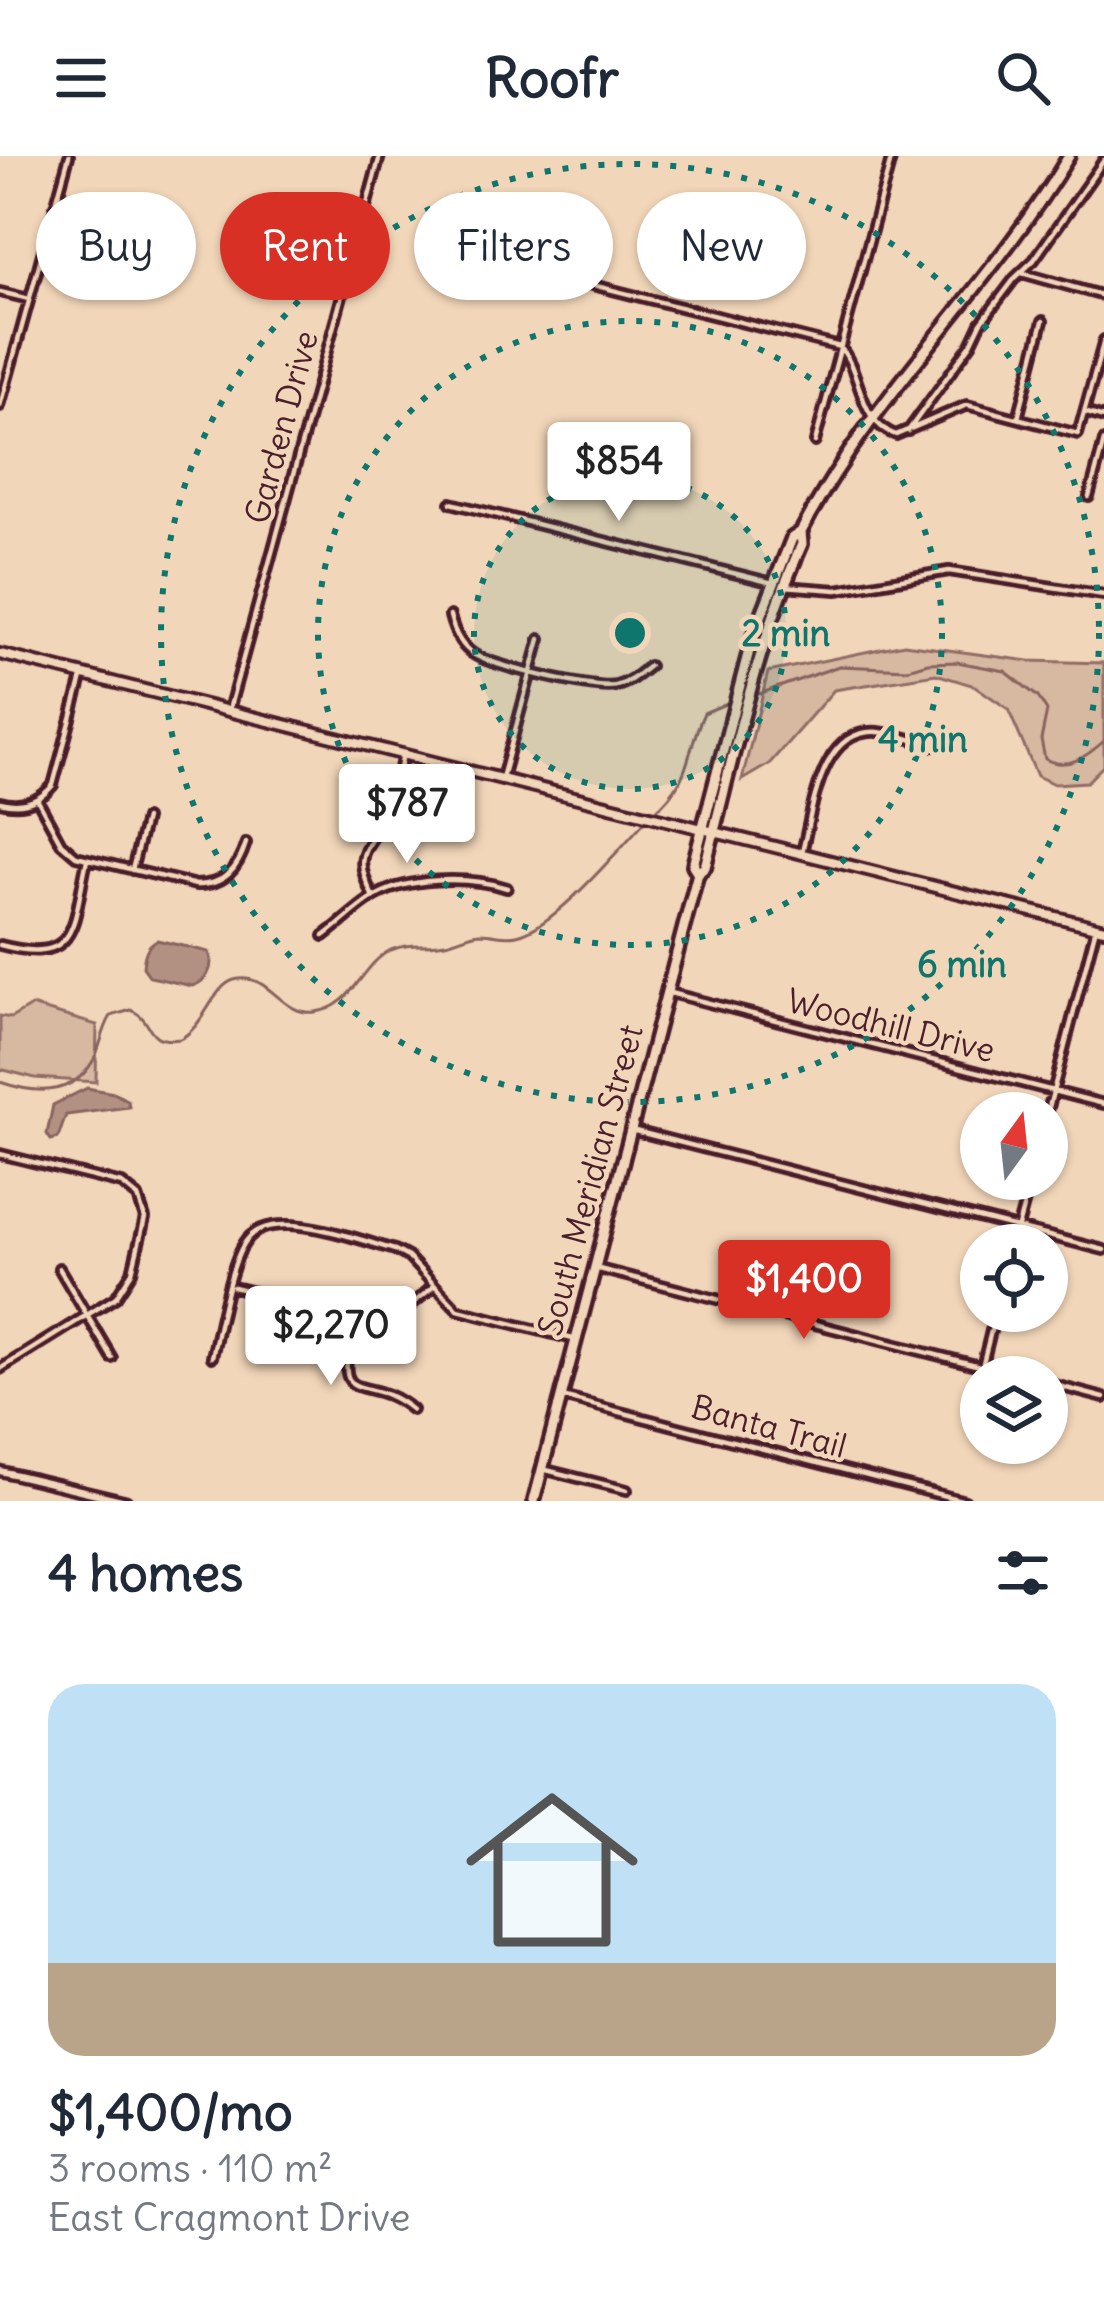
<!DOCTYPE html>
<meta charset="utf-8">
<style>
:root{--surface:#fff;--page:#f6f6f7;--text:#1f2937;--muted:#747a83;--line:#e0e1e3;--accent:#d93025}
body{margin:0;font-family:Delius,sans-serif;background:var(--page);color:var(--text);height:100vh;display:flex;flex-direction:column;font-size:45px;white-space:nowrap}
*{box-sizing:border-box;margin:0}
p{font-size:39px;color:var(--muted)}
.icon{flex:none;width:66px;height:66px;fill:none;stroke:currentColor;stroke-width:2;stroke-linecap:round;stroke-linejoin:round}
.map{position:relative;height:1345px;overflow:hidden}
.drawer{display:flex;flex-direction:column;background:var(--surface);flex:1}
.drawer>*{flex:none}
.top-card{position:absolute;left:36px;top:36px;width:1032px;height:108px;display:flex;gap:24px}
.needle{width:78px;rotate:15deg}
.controls{position:absolute;left:960px;top:936px;display:grid;gap:24px}
.controls a{display:grid;place-items:center;width:108px;height:108px;border-radius:50%;background:var(--surface);box-shadow:0 3px 9px #0004;font-size:60px}
.price{position:absolute;translate:-50% -102px;padding:0 27px;border-radius:12px;background:#fff;color:#222;font-size:39px;line-height:78px;filter:drop-shadow(0 3px 6px #0008)}
.price::after{content:'';position:absolute;left:50%;top:72px;width:36px;height:27px;margin-left:-18px;background:inherit;clip-path:polygon(0 0,100% 0,50% 100%)}
.price.current{background:var(--accent);color:#fff}
ul{padding:0;list-style:none}
li{display:grid;align-content:center;gap:24px;height:636px;padding:0 48px}
li+li{border-top:3px solid var(--line)}
li span{display:grid;place-items:center;height:372px;border-radius:36px;color:#555}
li>.icon{margin-inline-start:auto}
span .icon{width:216px;height:216px;fill:#fffc;stroke-width:1}
li b{font-size:51px}
h2{display:flex;justify-content:space-between;align-items:center;height:144px;padding:0 48px;font-size:51px}
.pill{padding:0 42px;border-radius:54px;background:var(--surface);box-shadow:0 3px 9px #0004;font-size:42px;line-height:108px}
.pill.current{background:var(--accent);color:#fff}
header{display:flex;justify-content:space-between;align-items:center;height:156px;padding:0 48px;background:var(--surface);font-size:54px;font-weight:800}
.map>svg:first-child{display:block}
</style>
<header><svg class="icon" aria-label="menu" viewBox="0 0 24 24"><path d="M4 6h16M4 12h16M4 18h16"/></svg>Roofr<svg class="icon" aria-label="search" viewBox="0 0 24 24"><circle cx="10" cy="10" r="6"/><path d="M15 15l6 6"/></svg></header>
<div class="map">
<svg width="1104" height="1345" viewBox="0 0 1104 1345">
<rect width="100%" height="100%" fill="#f2d6b9"/>
<filter id="ink" filterUnits="userSpaceOnUse"><feTurbulence type="fractalNoise" baseFrequency=".00833" numOctaves="2"/><feDisplacementMap in="SourceGraphic" scale="24" xChannelSelector="R" yChannelSelector="G"/><feConvolveMatrix kernelMatrix="1 2 1 2 8 2 1 2 1" color-interpolation-filters="sRGB"/></filter>
<g filter="url(#ink)">
<path fill="#d7b8a1" stroke="#906c66" stroke-width="3" d="M904,488L1029,505L1104,507V609L1087,626L1054,628L1037,620L1008,553L975,530L936,518L834,534L769,608L742,624L768,516Z
M31,850L97,869L96,926L35,922L0,913V860L11,862Z"/>
<path fill="#b29082" stroke="#88635f" stroke-width="3" d="M157,784L209,796C215,810 207,826 192,830L150,821L143,811C144,800 146,789 157,784Z
M87,932L114,937L128,945L129,951L66,959L58,982L51,984L47,978L53,949Z"/>
<g fill="none" stroke-linecap="round" stroke-linejoin="round">
<path stroke="#88635f" stroke-width="3" d="M753,540L839,510L908,513L928,507L957,506L1005,515L1038,541L1047,555L1041,584L1045,603C1068,615 1087,600 1104,585
M653,657C694,622 684,599 704,557L732,545
M0,926C35,938 72,941 93,905C101,891 102,874 111,860L131,854C156,865 143,888 180,883C205,870 213,830 234,824C269,814 281,861 315,856C354,852 360,809 391,794C410,786 426,791 445,787C457,785 468,778 480,777C493,777 504,782 517,779C554,772 620,692 646,664"/>
<g stroke="#4a1f2b" stroke-width="14">
<path id="minor" d="M461,96L840,191C863,218 857,265 896,279L967,249L1078,278L1104,184
M1022,117L1104,140
M0,136L29,143
M0,250L69,0
M1084,256L1104,262
M1018,262L1043,165
M908,275L971,188L981,167L1015,122L1034,104L1104,4
M815,286L892,0
M1089,341L1104,285
M451,347L773,427
M784,430L837,434L949,415L1104,439
M450,460C454,476 461,491 475,499C494,510 596,535 616,530C629,527 639,518 649,510
M229,554L380,0
M502,622L540,483
M37,643L61,687L76,700L196,729C225,729 238,713 246,687
M0,646C22,652 39,646 53,629L83,518
M802,696C813,655 819,572 878,576C896,578 916,585 934,590
M132,714L145,663
M373,741C349,692 370,696 388,654C396,636 399,616 403,598
M324,780C339,769 353,755 369,744C404,720 468,720 507,732
M0,789C81,810 72,768 87,704
M666,836L1104,948
M1047,959L1096,771
M631,974L1104,1094
M0,998L122,1028L138,1041L145,1062L132,1116L116,1141L0,1213
M1013,1089L1031,1023
M59,1112L112,1202
M595,1112L1023,1221
M233,1131L376,1165L398,1160L434,1130
M355,1161C330,1261 363,1212 412,1254
M212,1201C219,1172 230,1106 246,1085C271,1049 359,1084 395,1094L408,1101L458,1154L573,1183
M1047,1227L1104,1242
M562,1241L965,1345
M970,1259L996,1155
M542,1313L627,1334"/>
</g>
<g stroke="#4a1f2b" stroke-width="15">
<path id="tertiary" d="M0,1315L126,1345"/>
</g>
<g stroke="#4a1f2b" stroke-width="16">
<path id="secondary" d="M0,498L1104,773"/>
</g>
<g stroke="#4a1f2b" stroke-width="18">
<path id="primary" d="M698,717L693,709L752,483L792,382L801,376C872,239 990,132 1069,0
M534,1345L698,717L705,711C733,602 756,491 802,388L801,376"/>
</g>
<use href="#minor" stroke="#f2d6b9" stroke-width="4.5"/>
<use href="#tertiary" stroke="#f2d6b9" stroke-width="6"/>
<use href="#secondary" stroke="#f2d6b9" stroke-width="8"/>
<use href="#primary" stroke="#f2d6b9" stroke-width="9"/>
</g>
</g>
<circle cx="630" cy="477" r="156" fill="#0f766e" fill-opacity=".12"/>
<g fill="none" stroke="#0f766e" stroke-width="6" stroke-dasharray="6 12">
<circle cx="630" cy="477" r="156"/>
<circle cx="630" cy="477" r="312"/>
<circle cx="630" cy="477" r="469"/>
</g>
<g text-anchor="middle" dominant-baseline="central" stroke-width="9" stroke-linejoin="round" paint-order="stroke">
<g font-size="33" fill="#4a1f2b" stroke="#f2d6b9">
<text transform="translate(281 271) rotate(-75)">Garden Drive</text>
<text transform="translate(891 869) rotate(14)">Woodhill Drive</text>
<text transform="translate(590 1024) rotate(-75)">South Meridian Street</text>
<text transform="translate(769 1270) rotate(15)">Banta Trail</text>
</g>
</g>
<circle cx="630" cy="477" r="18" fill="#0f766e" stroke="#f2d6b9" stroke-width="6"/>
<g font-size="36" text-anchor="middle" font-weight="bold" fill="#0f766e" stroke="#f2d6b9" stroke-width="9" stroke-linejoin="round" paint-order="stroke">
<text x="786" y="490">2 min</text>
<text x="923" y="596">4 min</text>
<text x="962" y="821">6 min</text>
</g>
</svg>
<div class="controls">
<a><svg class="needle" viewBox="-14 -14 28 28"><path d="M0-13l5 13h-10z" fill="#e53935"/><path d="M0 13l5-13h-10z" fill="#747a83"/></svg></a>
<a><svg class="icon" aria-label="locate" viewBox="0 0 24 24"><circle cx="12" cy="12" r="6"/><path d="M12 2v4M12 18v4M2 12h4M18 12h4"/></svg></a>
<a><svg class="icon" aria-label="layers" viewBox="0 0 24 24"><path d="M12 4l9 5-9 5-9-5zM3 14l9 5 9-5"/></svg></a>
</div>
<b class="price" style="left:619px;top:368px">$854</b>
<b class="price" style="left:407px;top:710px">$787</b>
<b class="price current" style="left:804px;top:1186px">$1,400</b>
<b class="price" style="left:331px;top:1232px">$2,270</b>
<div class="top-card">
<a class="pill">Buy</a>
<a class="pill current">Rent</a>
<a class="pill">Filters</a>
<a class="pill">New</a>
</div>
</div>
<section class="drawer">
<h2>4 homes<svg class="icon" aria-label="filters" viewBox="0 0 24 24"><path d="M4 7h16M4 17h16"/><circle cx="9" cy="7" r="2"/><circle cx="15" cy="17" r="2"/></svg></h2>
<ul>
<li><span style="background:linear-gradient(#bfe0f5 75%,#b9a48a 0)"><svg class="icon" aria-label="home" viewBox="0 0 24 24"><path d="M3 11l9-7 9 7M6 9v11h12V9"/></svg></span><div><b>$1,400/mo</b><p>3 rooms · 110 m²</p><p>East Cragmont Drive</p></div></li>
</ul>
</section>
